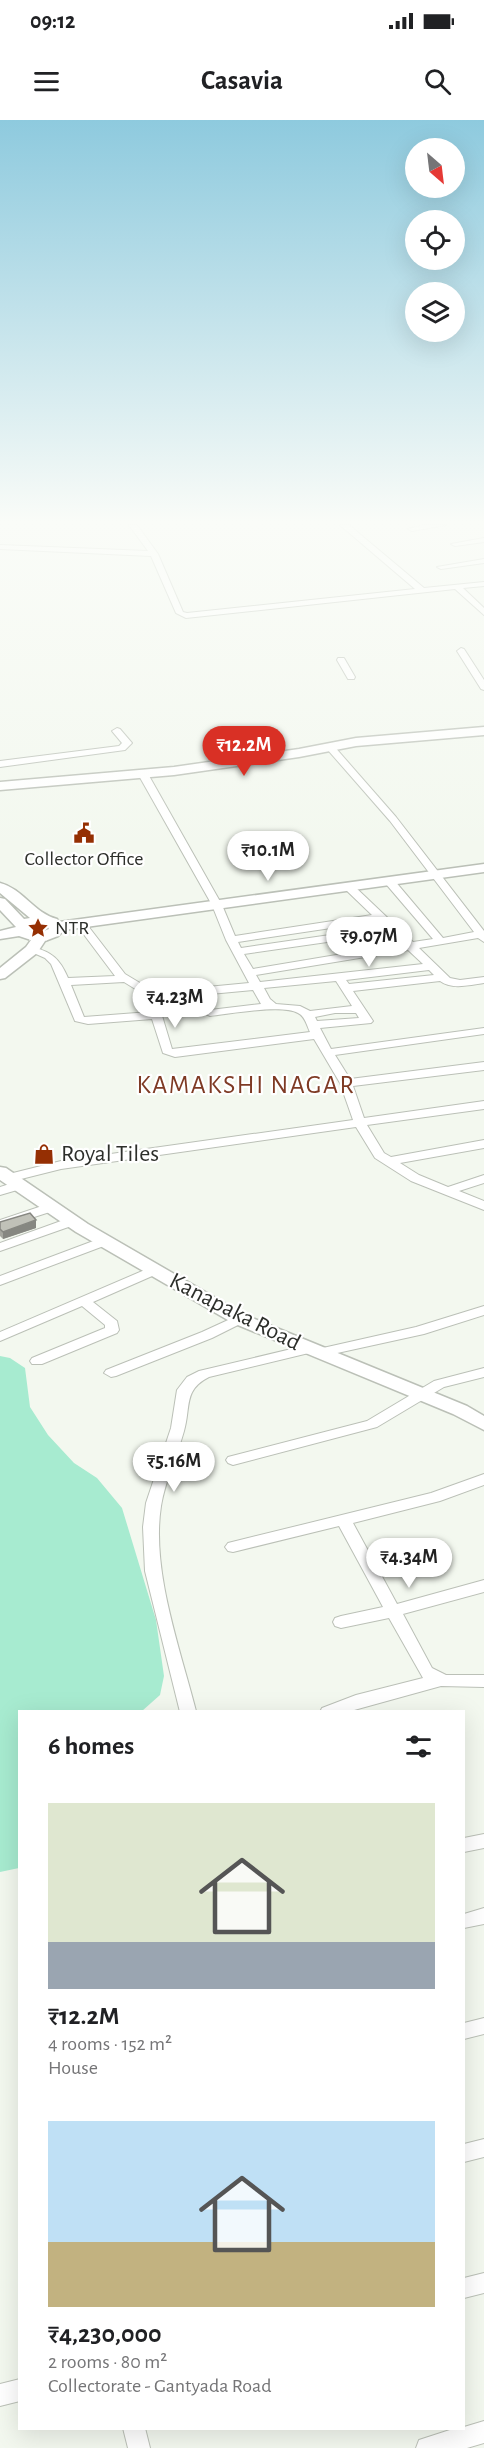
<!DOCTYPE html>
<meta charset="utf-8">
<style>
:root{--surface:#fff;--page:#f2f2f2;--text:#202124;--muted:#757577;--accent:#d93025}
body{margin:0;font-family:"Alegreya Sans",sans-serif;background:var(--page);color:var(--text);height:100vh;display:flex;flex-direction:column;font-size:22px;white-space:nowrap}
*{box-sizing:border-box;margin:0}
p{font-size:20px;color:var(--muted)}
.icon{flex:none;width:33px;height:33px;fill:none;stroke:currentColor;stroke-width:2;stroke-linecap:round;stroke-linejoin:round}
.map{position:relative;flex:1;overflow:hidden}
.panel{position:absolute;left:18px;top:1590px;width:447px;height:720px;display:flex;flex-direction:column;background:var(--surface);border-radius:0px;box-shadow:0 6px 24px #0002}
.panel>*{flex:none}
.needle{width:39px;rotate:152deg}
.fabs{position:absolute;left:405px;top:18px;display:grid;gap:12px}
.fabs a{display:grid;place-items:center;width:60px;height:60px;border-radius:50%;background:var(--surface);box-shadow:0 6px 24px #0002;font-size:30px}
.price{position:absolute;translate:-50% -51px;padding:0 14px;border-radius:21px;background:#fff;color:#222;font-size:20px;line-height:39px;filter:drop-shadow(0 2px 3px #0008)}
.price::after{content:'';position:absolute;left:50%;top:36px;width:18px;height:14px;margin-left:-9px;background:inherit;clip-path:polygon(0 0,100% 0,50% 100%)}
.price.selected{background:var(--accent);color:#fff}
ul{padding:0;list-style:none}
li{display:grid;align-content:center;gap:12px;height:318px;padding:0 30px}
li span{display:grid;place-items:center;height:186px;border-radius:0px;color:#555}
li>.icon{margin-inline-start:auto}
span .icon{width:108px;height:108px;fill:#fffc;stroke-width:1}
li b{font-size:26px}
h2{display:flex;justify-content:space-between;align-items:center;height:72px;padding:0 30px;font-size:26px}
.status{display:flex;justify-content:space-between;align-items:center;height:42px;padding:0 30px;background:var(--surface);direction:ltr}
.status svg{height:16px;fill:currentColor}
header{display:flex;justify-content:space-between;align-items:center;height:78px;padding:0 30px;background:var(--surface);font-size:27px;font-weight:600}
.map>svg:first-child{display:block}
</style>
<div class="status"><b>09:12</b><svg viewBox="0 0 49 12"><path d="M0 12V9h3v3zM5 12V6h3v6zM10 12V3h3v9zM15 12V0h3v12zM26 1h20v11H26zM47 4h2v5h-2z"/></svg></div>
<header><svg class="icon" aria-label="menu" viewBox="0 0 24 24"><path d="M4 6h16M4 12h16M4 18h16"/></svg>Casavia<svg class="icon" aria-label="search" viewBox="0 0 24 24"><circle cx="10" cy="10" r="6"/><path d="M15 15l6 6"/></svg></header>
<div class="map">
<svg width="484" height="2328" viewBox="0 0 484 2328">
<rect width="100%" height="100%" fill="#f3f8ef"/>
<path fill="#a7ebd0" d="M0,1236L10,1238L25,1248L30,1287L48,1315L74,1343L97,1358L122,1388L156,1500L164,1556L160,1575L142,1591L20,1592L19,1748L0,1752Z"/>
<g fill="none" stroke-linecap="round" stroke-linejoin="round">
<g stroke="#bbc0b7" stroke-width="2">
<path id="street" d="M129,405H137L158,434L183,492L187,493L415,469L340,405H349L424,468L484,462V466L463,468L484,488V495L455,469L186,498L176,493L151,436L0,429V425L148,431Z
M424,405H446L412,411L408,409Z
M484,418V422L455,426L451,424Z
M484,439V443L441,449L437,447Z
M461,528L464,529L484,560V570L481,569L457,531Z
M338,538H344L355,557L354,559H348L337,540Z
M117,608L120,609L132,623L125,630L0,647V641L119,626L122,623L112,611Z
M327,625H333L396,697L484,811V822L478,818L419,828L450,858L460,860L484,857V863C470,865 452,870 440,861L353,871L373,901L371,903L320,908L331,929L484,908V914L335,935L350,959L484,942V950L353,966L364,998L484,981V989L367,1005L384,1033L391,1037L484,1020V1028L400,1043L419,1055L448,1067L484,1055V1063L459,1071L484,1081V1090L411,1061L375,1038L356,1007L61,1049L9,1062L5,1061L3,1058L5,1055L61,1041L353,1000L340,963L314,919L175,937L163,933L152,899L88,904L75,901L51,844L45,838L27,830L32,827C52,832 60,839 68,858L115,856L76,804L81,801L85,802L125,854L155,872L249,863L226,820L212,785L138,654L143,651L148,654L222,785L235,816L372,795L346,770L345,768L350,765L354,766L413,822L433,819L386,764V760H394L443,818L474,812L390,701L327,629ZM378,801L385,807L241,828L238,822ZM390,813L402,824L253,849L244,834ZM408,830L423,844L260,862L256,855ZM429,850L434,855L349,864L346,860ZM336,861L352,886L310,891L300,886L276,884L270,879L264,868ZM124,862L145,875L150,892L84,897L71,865ZM253,870L261,884L210,890L204,893L210,896C231,894 281,884 298,893C305,896 307,906 310,912L172,929L157,879ZM335,893H356L359,898L317,901L315,897Z
M19,1061L25,1065L24,1068L0,1075V1067Z
M51,1083L56,1084L57,1087L56,1090L0,1108V1100Z
M72,1097L77,1098L79,1101L77,1104L0,1131V1123Z
M104,1117L109,1118L111,1121L109,1124L0,1165V1156Z
M154,1146L161,1150L159,1153L93,1182L117,1201L119,1210L117,1213L42,1244H32L30,1241L32,1238L105,1208V1205L82,1186L0,1221V1212Z
M484,1186V1195L424,1214L319,1237L314,1236L313,1232L209,1257C183,1270 191,1287 184,1311C177,1336 165,1361 161,1386C151,1450 180,1528 196,1591L180,1592L145,1451L143,1407L146,1383L171,1308L177,1270L187,1257L199,1251L308,1225L313,1226L314,1230L416,1207Z
M239,1195L244,1196L246,1199L244,1202L212,1218L116,1256L111,1257L104,1253L106,1250L202,1212Z
M484,1248V1257L444,1267L377,1307L233,1345L228,1343L226,1340L228,1337L367,1301L434,1261Z
M484,1354V1365L440,1381L353,1403L397,1484L484,1460V1472L403,1494L432,1548L446,1555H484V1567L441,1566L347,1592H320L322,1588L356,1575L423,1558L389,1498L341,1508L335,1506L333,1502L335,1498L341,1496L383,1487L339,1406L233,1432L228,1431L225,1427L228,1423L431,1373Z
M484,1714V1728L464,1732V1718Z
M484,1788V1804L464,1808V1794Z
M484,1898V1914L464,1919V1903Z
M484,2019V2037L464,2042V2024Z
M484,2153V2173L464,2178V2158Z
M20,2259V2281L0,2286V2264Z
M484,2301V2323L467,2328H416L419,2320L456,2308H464V2307Z
M123,2308H145L150,2328H128Z"/>
</g>
<g stroke="#bbc0b7" stroke-width="3">
<path id="secondary" d="M484,607V615L356,626L299,637L174,655L0,670V662L174,647L299,629L356,618Z
M484,744V752L64,810L58,816L45,821L37,833L5,858L0,859V848L26,827L31,820L19,816L0,819V811L16,807L0,790V778L5,779L24,799L30,798L0,773V763C23,769 34,793 57,799L59,802ZM41,804L47,805L49,809L39,813L29,809Z
M0,1047L6,1048L88,1104L245,1195L467,1286L484,1296V1310L453,1294L233,1203L76,1112L0,1060Z"/>
</g>
<use href="#street" fill="#fff" fill-rule="evenodd"/>
<use href="#secondary" fill="#fff" fill-rule="evenodd"/>
</g>
<path fill="#a5a69e" d="M0,1102L36,1108L3,1119L0,1116Z"/>
<path fill="#868781" d="M36,1100V1108L3,1119V1112Z"/>
<path fill="#c0c1b8" stroke="#868781" stroke-width="1.5" d="M30,1093L36,1100L3,1112L0,1109V1102Z"/>
<linearGradient id="sky" x2="0" y2="1"><stop stop-color="#8ecade"/><stop offset="0.55" stop-color="#fafcf8"/><stop offset="1" stop-color="#fafcf8" stop-opacity="0"/></linearGradient>
<rect width="484" height="731" fill="url(#sky)"/>
<defs>
<g id="civic-bare" transform="scale(1.62)"><path d="M-.6-6.5H3V-4.5H.6V-3L4-1V1h2V6H-6V1h2V-1L-.6-3ZM-1.2 2.5V6h2.4V2.5Z" fill="#952f03" stroke="#fff" stroke-width="2.5" paint-order="stroke"/></g>
<g id="sight-bare" transform="scale(1.62)"><path d="M0-6L1.8-2.2L6-1.7L2.9 1.2L3.7 5.4L0 3.3L-3.7 5.4L-2.9 1.2L-6-1.7L-1.8-2.2Z" fill="#952f03" stroke="#fff" stroke-width="2.5" paint-order="stroke"/></g>
<g id="shop-bare" transform="scale(1.62)"><path d="M-5-2.5h2.3a2.7 3.5 0 0 1 5.4 0H5L5.5 6h-11ZM-1.5-2.5h3a1.5 2.3 0 0 0-3 0Z" fill="#952f03" stroke="#fff" stroke-width="2.5" paint-order="stroke"/></g>
</defs>
<g fill-rule="evenodd">
<use href="#civic-bare" x="84" y="713"/>
<use href="#sight-bare" x="38" y="808"/>
<use href="#shop-bare" x="44" y="1034"/>
</g>
<g text-anchor="middle" dominant-baseline="central" stroke-width="4.5" stroke-linejoin="round" paint-order="stroke">
<g font-size="20" fill="#2d2f2b" stroke="#fff">
<text x="84" y="739">Collector Office</text>
<text x="55" y="808" text-anchor="start">NTR</text>
</g>
<g font-size="24" fill="#2d2f2b" stroke="#fff" text-anchor="start">
<text x="61" y="1034">Royal Tiles</text>
</g>
<g font-size="24" fill="#2d2f2b" stroke="#fff">
<text transform="translate(235 1192) rotate(27)">Kanapaka Road</text>
</g>
<g font-size="26" letter-spacing="1.5" fill="#7e3a24" stroke="#fff">
<text x="246" y="965">KAMAKSHI NAGAR</text>
</g>
</g>
</svg>
<div class="fabs">
<a><svg class="needle" viewBox="-14 -14 28 28"><path d="M0-13l5 13h-10z" fill="#e53935"/><path d="M0 13l5-13h-10z" fill="#757577"/></svg></a>
<a><svg class="icon" aria-label="locate" viewBox="0 0 24 24"><circle cx="12" cy="12" r="6"/><path d="M12 2v4M12 18v4M2 12h4M18 12h4"/></svg></a>
<a><svg class="icon" aria-label="layers" viewBox="0 0 24 24"><path d="M12 4l9 5-9 5-9-5zM3 14l9 5 9-5"/></svg></a>
</div>
<b class="price selected" style="left:244px;top:657px">₹12.2M</b>
<b class="price" style="left:268px;top:762px">₹10.1M</b>
<b class="price" style="left:369px;top:848px">₹9.07M</b>
<b class="price" style="left:175px;top:909px">₹4.23M</b>
<b class="price" style="left:174px;top:1373px">₹5.16M</b>
<b class="price" style="left:409px;top:1469px">₹4.34M</b>
<section class="panel">
<h2>6 homes<svg class="icon" aria-label="filters" viewBox="0 0 24 24"><path d="M4 7h16M4 17h16"/><circle cx="9" cy="7" r="2"/><circle cx="15" cy="17" r="2"/></svg></h2>
<ul>
<li><span style="background:linear-gradient(#dfe7d0 75%,#9aa5b1 0)"><svg class="icon" aria-label="home" viewBox="0 0 24 24"><path d="M3 11l9-7 9 7M6 9v11h12V9"/></svg></span><div><b>₹12.2M</b><p>4 rooms · 152 m²</p><p>House</p></div></li>
<li><span style="background:linear-gradient(#bfe0f5 65%,#c2b280 0)"><svg class="icon" aria-label="home" viewBox="0 0 24 24"><path d="M3 11l9-7 9 7M6 9v11h12V9"/></svg></span><div><b>₹4,230,000</b><p>2 rooms · 80 m²</p><p>Collectorate - Gantyada Road</p></div></li>
</ul>
</section>
</div>
